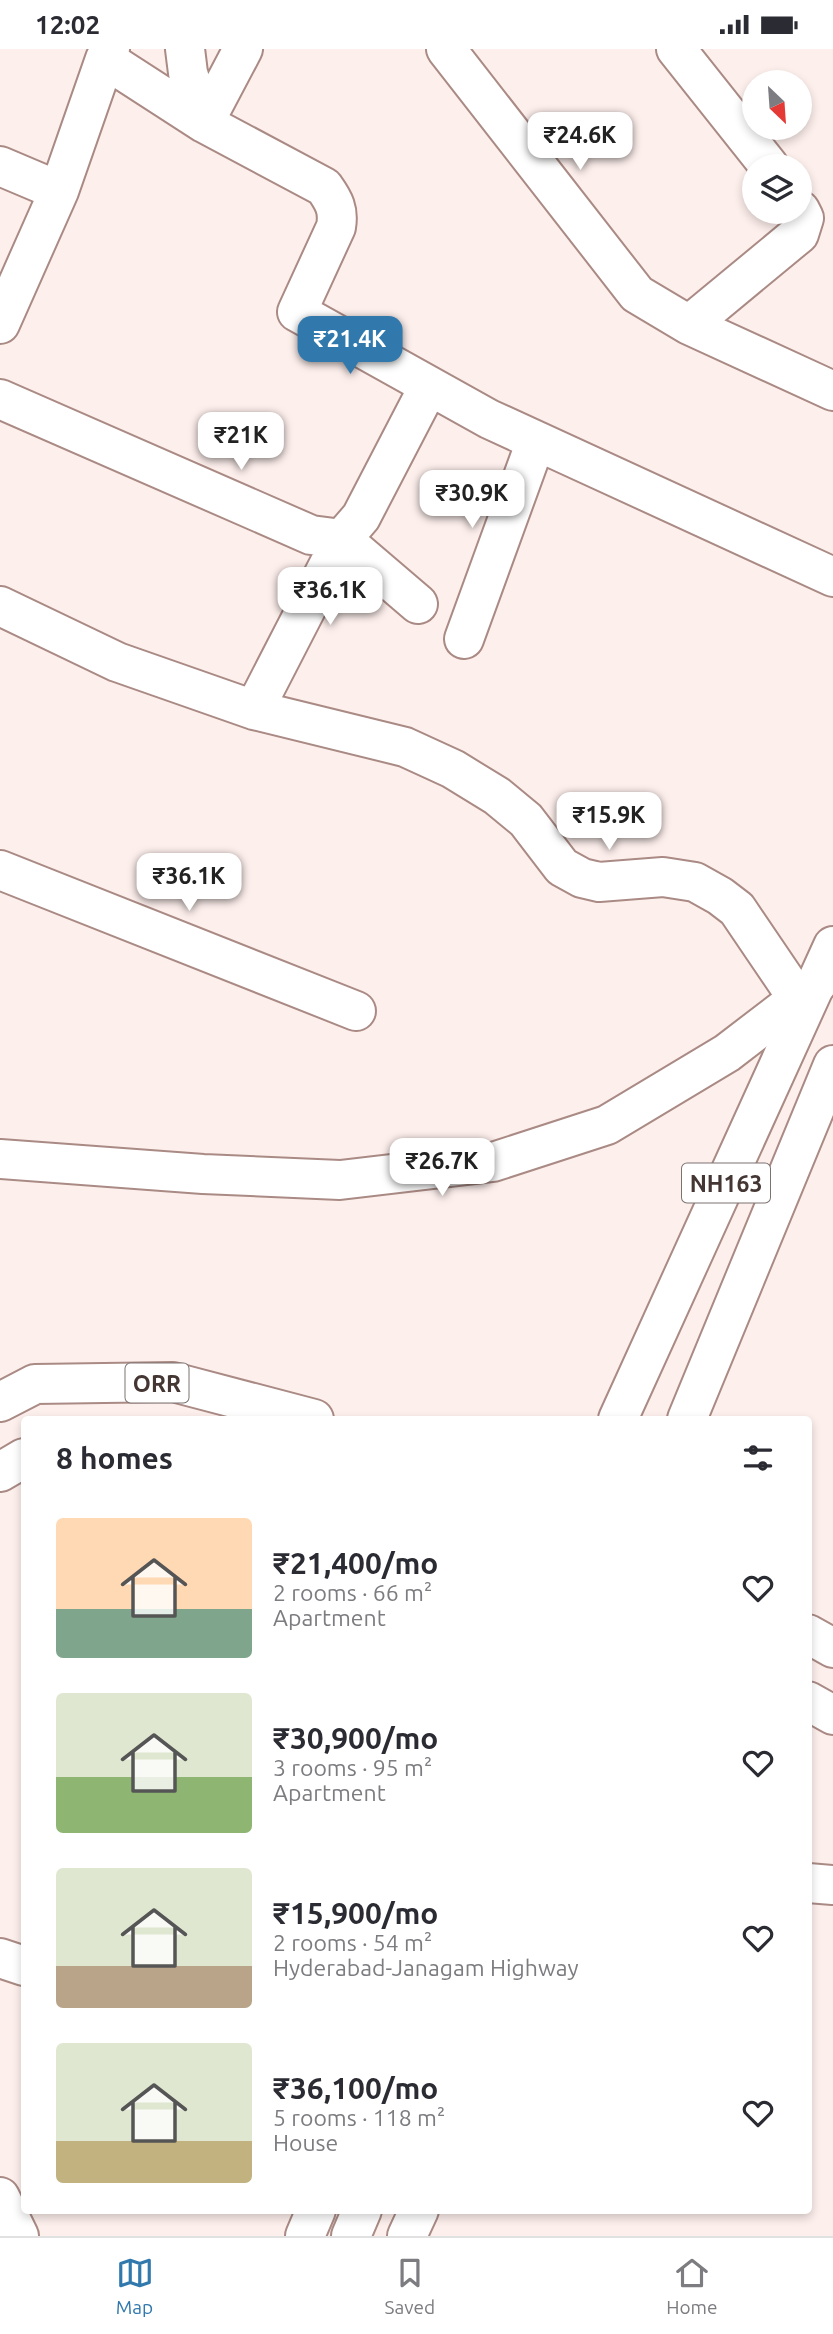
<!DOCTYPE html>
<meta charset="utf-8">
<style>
:root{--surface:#fff;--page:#f7f7f7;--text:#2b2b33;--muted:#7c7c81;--line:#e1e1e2;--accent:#3179ad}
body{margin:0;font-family:Ubuntu,sans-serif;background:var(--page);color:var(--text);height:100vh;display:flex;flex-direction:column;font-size:26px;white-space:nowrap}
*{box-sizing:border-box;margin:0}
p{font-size:23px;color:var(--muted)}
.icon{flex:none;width:38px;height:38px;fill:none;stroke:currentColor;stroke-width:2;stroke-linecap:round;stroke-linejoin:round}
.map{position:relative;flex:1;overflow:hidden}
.panel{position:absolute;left:21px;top:1367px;width:791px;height:798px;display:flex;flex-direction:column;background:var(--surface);border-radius:7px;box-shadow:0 4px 10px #0003}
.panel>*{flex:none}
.needle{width:46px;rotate:155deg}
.fabs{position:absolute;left:742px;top:21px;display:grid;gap:14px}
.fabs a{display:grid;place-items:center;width:70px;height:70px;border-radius:50%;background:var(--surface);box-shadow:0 4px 10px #0003;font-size:35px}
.price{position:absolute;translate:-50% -60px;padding:0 16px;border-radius:14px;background:#fff;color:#222;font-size:23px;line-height:46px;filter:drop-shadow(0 2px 4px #0008)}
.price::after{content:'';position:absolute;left:50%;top:42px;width:21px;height:16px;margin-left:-10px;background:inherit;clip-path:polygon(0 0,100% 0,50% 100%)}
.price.on{background:var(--accent);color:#fff}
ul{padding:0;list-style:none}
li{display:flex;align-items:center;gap:21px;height:175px;padding:0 35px}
li span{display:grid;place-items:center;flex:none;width:196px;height:140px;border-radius:7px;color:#555}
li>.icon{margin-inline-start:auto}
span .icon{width:84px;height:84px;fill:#fffc;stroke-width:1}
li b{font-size:30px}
h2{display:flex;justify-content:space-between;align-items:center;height:84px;padding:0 35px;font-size:30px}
.status{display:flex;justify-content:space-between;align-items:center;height:49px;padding:0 35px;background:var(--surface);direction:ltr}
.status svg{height:19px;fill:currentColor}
.dock{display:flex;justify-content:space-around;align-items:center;height:98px;border-top:2px solid var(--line);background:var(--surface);font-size:19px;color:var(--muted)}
.dock a{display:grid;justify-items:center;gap:4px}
.dock .on{color:var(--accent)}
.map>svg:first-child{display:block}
</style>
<div class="status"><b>12:02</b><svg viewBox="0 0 49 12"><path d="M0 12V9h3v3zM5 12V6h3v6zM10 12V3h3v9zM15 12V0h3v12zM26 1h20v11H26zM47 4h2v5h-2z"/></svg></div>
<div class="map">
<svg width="833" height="2187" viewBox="0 0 833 2187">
<rect width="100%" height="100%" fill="#fdefec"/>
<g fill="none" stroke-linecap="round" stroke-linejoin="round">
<g stroke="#aa8a84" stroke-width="42">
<path id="minor" d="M110,0L105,10L204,74L324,138C334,152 339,161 336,178L297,263L489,370L833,528
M185,0L188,24L204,74
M446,0L637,245L689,276L833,342
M676,0L769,117
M204,74L243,0
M0,117L59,142
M0,275L59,142L105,10
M689,276L799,185L804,169L800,161
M0,350L311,486L342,490L361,468L429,337
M0,557L117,613L254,661L405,698L453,720L497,747L526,771L562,818L582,829L599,833L663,828L695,833L720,847L737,860L798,950
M464,590L536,392
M254,661L342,490L418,555
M0,821L356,962"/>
</g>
<g stroke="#aa8a84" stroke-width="42">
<path id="secondary" d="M0,1110L203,1125L340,1131L493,1113L607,1076L727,1004L817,935"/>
</g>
<g stroke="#aa8a84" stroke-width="42">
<path id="trunk" d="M618,1370L833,897
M687,1370L833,1016
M305,2187L316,2161
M351,2187L362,2161"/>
</g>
<g stroke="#aa8a84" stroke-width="42">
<path id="motorway" d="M0,1353L35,1335L173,1333L314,1370
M0,1423L24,1409
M808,1585L833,1599
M808,1652L833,1666
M808,1834L833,1836
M0,1909L24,1917
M0,2148L19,2187
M407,2187L419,2161"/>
</g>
<use href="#minor" stroke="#fff" stroke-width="38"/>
<use href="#secondary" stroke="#fff" stroke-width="38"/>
<use href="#trunk" stroke="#fff" stroke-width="38"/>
<use href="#motorway" stroke="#fff" stroke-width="38"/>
</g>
<g text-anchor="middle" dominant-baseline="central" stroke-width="7" stroke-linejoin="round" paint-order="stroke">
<g fill="#fff" stroke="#7c7270" stroke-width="2">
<rect x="682" y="1114.5" width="88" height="39" rx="5"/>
<rect x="125.5" y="1314.5" width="63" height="39" rx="5"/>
</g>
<g font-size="23" font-weight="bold" fill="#443633">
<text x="726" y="1134">NH163</text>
<text x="157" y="1334">ORR</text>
</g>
</g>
</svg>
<div class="fabs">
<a><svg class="needle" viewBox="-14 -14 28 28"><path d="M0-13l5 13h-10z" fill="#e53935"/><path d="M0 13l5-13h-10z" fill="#7c7c81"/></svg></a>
<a><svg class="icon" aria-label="layers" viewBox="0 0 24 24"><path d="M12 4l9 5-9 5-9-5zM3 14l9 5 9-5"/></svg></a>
</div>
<b class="price" style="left:580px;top:123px">₹24.6K</b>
<b class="price on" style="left:350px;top:327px">₹21.4K</b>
<b class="price" style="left:241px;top:423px">₹21K</b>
<b class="price" style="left:472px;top:481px">₹30.9K</b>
<b class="price" style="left:330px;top:578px">₹36.1K</b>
<b class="price" style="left:609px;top:803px">₹15.9K</b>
<b class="price" style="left:189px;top:864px">₹36.1K</b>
<b class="price" style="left:442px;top:1149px">₹26.7K</b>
<section class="panel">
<h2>8 homes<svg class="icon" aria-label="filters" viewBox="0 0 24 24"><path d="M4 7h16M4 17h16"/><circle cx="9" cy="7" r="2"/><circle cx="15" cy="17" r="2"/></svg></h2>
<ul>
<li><span style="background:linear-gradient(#ffd9b3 65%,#7fa58c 0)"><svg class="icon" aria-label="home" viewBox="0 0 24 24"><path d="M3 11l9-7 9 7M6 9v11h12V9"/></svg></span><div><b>₹21,400/mo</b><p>2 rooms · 66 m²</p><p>Apartment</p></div><svg class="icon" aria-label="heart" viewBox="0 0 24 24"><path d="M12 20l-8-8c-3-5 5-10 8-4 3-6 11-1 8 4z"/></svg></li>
<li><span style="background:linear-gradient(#dfe7d0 60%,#8fb573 0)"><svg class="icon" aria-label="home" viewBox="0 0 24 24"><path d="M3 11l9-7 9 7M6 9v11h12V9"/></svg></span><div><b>₹30,900/mo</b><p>3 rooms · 95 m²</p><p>Apartment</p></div><svg class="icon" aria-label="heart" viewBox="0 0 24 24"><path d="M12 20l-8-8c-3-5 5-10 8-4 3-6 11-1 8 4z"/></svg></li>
<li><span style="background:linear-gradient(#dfe7d0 70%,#b9a48a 0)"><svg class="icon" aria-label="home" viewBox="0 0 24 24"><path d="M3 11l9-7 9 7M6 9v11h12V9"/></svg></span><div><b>₹15,900/mo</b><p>2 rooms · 54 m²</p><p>Hyderabad-Janagam Highway</p></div><svg class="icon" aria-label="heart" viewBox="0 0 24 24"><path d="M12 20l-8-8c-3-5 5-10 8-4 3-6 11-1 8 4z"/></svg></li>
<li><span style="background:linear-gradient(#dfe7d0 70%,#c2b280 0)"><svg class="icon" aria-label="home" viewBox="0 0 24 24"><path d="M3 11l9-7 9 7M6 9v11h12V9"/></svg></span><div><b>₹36,100/mo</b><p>5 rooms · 118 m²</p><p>House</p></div><svg class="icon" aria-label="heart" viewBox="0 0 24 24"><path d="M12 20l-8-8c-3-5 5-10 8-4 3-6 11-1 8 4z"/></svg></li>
</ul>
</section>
</div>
<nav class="dock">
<a class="on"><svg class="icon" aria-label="map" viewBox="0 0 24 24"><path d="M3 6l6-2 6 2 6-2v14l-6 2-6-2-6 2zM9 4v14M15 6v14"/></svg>Map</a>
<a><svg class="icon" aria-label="saved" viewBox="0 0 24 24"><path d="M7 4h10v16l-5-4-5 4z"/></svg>Saved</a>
<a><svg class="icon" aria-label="home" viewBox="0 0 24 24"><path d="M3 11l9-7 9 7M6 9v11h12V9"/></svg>Home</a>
</nav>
